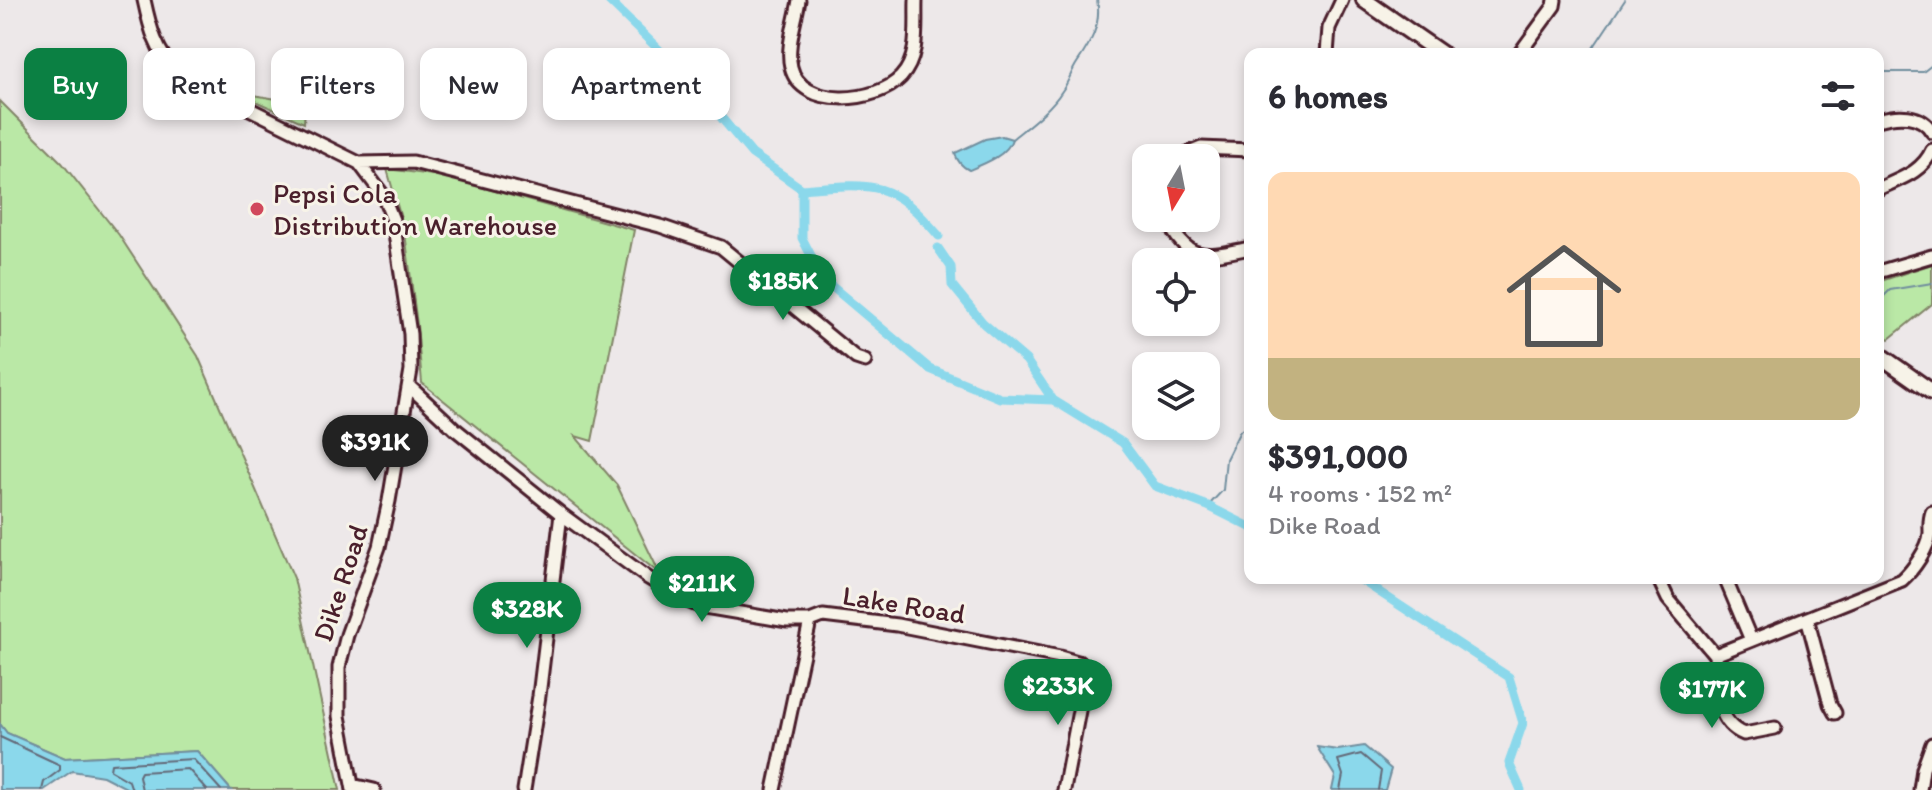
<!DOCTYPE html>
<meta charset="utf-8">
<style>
:root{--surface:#fff;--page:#f2f2f3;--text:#2b2b33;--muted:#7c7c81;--accent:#0b8043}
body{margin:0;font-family:Itim,sans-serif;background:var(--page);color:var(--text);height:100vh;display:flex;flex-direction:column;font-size:30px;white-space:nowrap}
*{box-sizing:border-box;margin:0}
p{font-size:26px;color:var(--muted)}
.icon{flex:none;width:44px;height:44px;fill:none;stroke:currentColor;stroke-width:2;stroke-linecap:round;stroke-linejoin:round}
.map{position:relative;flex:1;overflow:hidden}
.sheet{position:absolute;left:1244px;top:48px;width:640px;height:536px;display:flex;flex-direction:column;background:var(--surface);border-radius:16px;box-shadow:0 4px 12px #0003}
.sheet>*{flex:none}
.hud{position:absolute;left:24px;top:48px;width:760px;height:72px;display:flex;gap:16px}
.needle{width:52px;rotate:190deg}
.controls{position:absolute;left:1132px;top:144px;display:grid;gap:16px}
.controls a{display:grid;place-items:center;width:88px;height:88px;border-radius:16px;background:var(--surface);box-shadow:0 4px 12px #0003;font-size:40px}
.price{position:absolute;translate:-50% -68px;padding:0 18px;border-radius:28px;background:var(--accent);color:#fff;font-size:26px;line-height:52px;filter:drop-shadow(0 2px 4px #0008)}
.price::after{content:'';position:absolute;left:50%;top:48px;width:24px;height:18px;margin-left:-12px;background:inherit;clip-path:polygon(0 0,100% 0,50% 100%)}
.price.selected{background:#222;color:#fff}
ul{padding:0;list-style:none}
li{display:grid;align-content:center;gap:16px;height:424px;padding:0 24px}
li span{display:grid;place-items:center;height:248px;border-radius:16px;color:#555}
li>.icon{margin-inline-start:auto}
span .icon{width:144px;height:144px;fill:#fffc;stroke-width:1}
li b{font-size:34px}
h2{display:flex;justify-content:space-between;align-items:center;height:96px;padding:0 24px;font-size:34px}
.chip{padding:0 28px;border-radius:16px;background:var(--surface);box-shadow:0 4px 12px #0003;font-size:28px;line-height:72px}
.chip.selected{background:var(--accent);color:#fff}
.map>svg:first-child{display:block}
</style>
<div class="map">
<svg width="1932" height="790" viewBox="0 0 1932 790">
<rect width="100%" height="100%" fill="#ede8e9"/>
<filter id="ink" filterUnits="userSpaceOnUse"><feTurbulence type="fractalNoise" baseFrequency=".0125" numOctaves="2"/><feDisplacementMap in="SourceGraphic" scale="16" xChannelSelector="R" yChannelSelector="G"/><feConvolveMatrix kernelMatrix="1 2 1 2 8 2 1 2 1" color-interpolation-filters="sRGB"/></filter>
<g filter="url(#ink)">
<path fill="#bae8a6" stroke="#828468" stroke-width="2" d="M242,93L299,103L305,110L304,123L242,95Z
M0,101L62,163L119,235L198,356L294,578L340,790H231L197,751L65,758L7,733L0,724Z
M387,169L441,176L634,230L592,441L575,436L617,485L660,574L422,383L417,325L405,233Z
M1932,264V304L1889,339L1878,331V282Z"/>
<path fill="#8bd8eb" stroke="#718e9e" stroke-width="2" d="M1002,136L1012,139C1008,155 984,164 969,170C961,166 957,161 955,153L985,139Z
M0,724L7,733L65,758L197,751L231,790H130L103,776L72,771L44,790H0Z
M1364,746L1391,769L1385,790H1332L1335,776L1317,747L1338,750Z"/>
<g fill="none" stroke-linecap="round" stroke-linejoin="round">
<path stroke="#646978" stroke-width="2" d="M0,737L60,765V770L44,782L42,790
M132,790L129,781L110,770L111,764L193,759L221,790
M142,790L139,776L141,772L188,769L207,790
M1340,790L1343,775L1338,760L1361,754L1381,771L1378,790"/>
<path stroke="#718e9e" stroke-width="2" d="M1589,54L1625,0
M1878,72H1923L1932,65
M1012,139C1029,125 1050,110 1062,91C1068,83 1071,72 1077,63C1090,44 1102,25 1097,0
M1878,302L1890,290L1932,283
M1208,506L1223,490L1226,459L1240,431L1250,424"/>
<path stroke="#8bd8eb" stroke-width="9" d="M608,0L686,76L752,154L802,189C873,183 891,179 939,236
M802,189V238L823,279L930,369L1000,398L1053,400L1123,443L1155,486L1208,506L1250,527
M938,248L951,267L952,285L983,323L1026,360L1053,400
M1358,578L1509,677L1523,723L1509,763L1521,790"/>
<g stroke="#4a1f2b" stroke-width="17">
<path id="minor" d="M144,0C150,28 156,52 177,73L359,163L383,195L393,220L410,334L411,370L389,501L379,547L347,635L339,667V716L353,790
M799,0C796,20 786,47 791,67C801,110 877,103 901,77C920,57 915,25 916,0
M1327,54L1329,28L1342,0
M1519,54L1554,6L1555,0
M1878,120C1897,114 1921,113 1932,132
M1176,158L1201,148L1250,150
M359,163L413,162L660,226L721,247L856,358L865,361
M1878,189C1899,179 1922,173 1932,150
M1166,218C1189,264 1205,257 1250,248
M1878,272L1932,256
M409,386L455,429L561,514L648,578L685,600L699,606L787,621H810L823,616L897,625L1060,657L1081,663L1085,679L1064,790
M1658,578L1668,599L1715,655
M1725,578L1751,640
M1807,618L1830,704L1835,713
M1715,655L1902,580C1913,570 1929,548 1930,533C1930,524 1929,520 1932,512
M1715,655C1717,683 1713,722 1744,734L1775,728
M352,785L374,790
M524,790L539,696L561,514
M774,790L810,621
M1920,790L1923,769L1932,744"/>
</g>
<g stroke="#4a1f2b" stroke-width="20">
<path id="major" d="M1364,0L1442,54
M1878,354L1932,392"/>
</g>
<use href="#minor" stroke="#f7f3e8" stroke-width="11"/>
<use href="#major" stroke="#f7f3e8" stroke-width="14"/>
</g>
</g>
<circle fill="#d1495b" stroke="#f7f3e8" stroke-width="3" cx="257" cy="209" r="8"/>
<g text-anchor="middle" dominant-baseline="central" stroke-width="6" stroke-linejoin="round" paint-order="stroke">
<g font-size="28" fill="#4a1f2b" stroke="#f7f3e8" text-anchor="start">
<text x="273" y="193">Pepsi Cola<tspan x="273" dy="32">Distribution Warehouse</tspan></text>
</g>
<g font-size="28" fill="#4a1f2b" stroke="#f7f3e8">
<text transform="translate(340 583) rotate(-72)">Dike Road</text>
<text transform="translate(904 604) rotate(9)">Lake Road</text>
</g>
</g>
</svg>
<div class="controls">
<a><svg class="needle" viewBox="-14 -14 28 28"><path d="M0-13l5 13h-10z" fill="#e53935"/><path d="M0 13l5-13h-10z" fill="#7c7c81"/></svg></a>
<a><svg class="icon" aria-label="locate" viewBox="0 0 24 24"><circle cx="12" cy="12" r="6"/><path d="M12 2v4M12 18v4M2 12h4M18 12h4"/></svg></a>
<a><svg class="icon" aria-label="layers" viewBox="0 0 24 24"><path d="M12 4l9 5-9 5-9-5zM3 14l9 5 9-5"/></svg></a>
</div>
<b class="price" style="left:783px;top:322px">$185K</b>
<b class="price selected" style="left:375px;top:483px">$391K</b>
<b class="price" style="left:702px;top:624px">$211K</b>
<b class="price" style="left:527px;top:650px">$328K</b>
<b class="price" style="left:1058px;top:727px">$233K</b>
<b class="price" style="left:1712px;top:730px">$177K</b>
<div class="hud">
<a class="chip selected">Buy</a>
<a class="chip">Rent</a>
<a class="chip">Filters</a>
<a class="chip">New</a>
<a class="chip">Apartment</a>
</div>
<section class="sheet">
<h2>6 homes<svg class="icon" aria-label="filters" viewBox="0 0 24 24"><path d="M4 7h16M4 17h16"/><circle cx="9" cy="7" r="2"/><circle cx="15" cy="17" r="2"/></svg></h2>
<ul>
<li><span style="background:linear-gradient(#ffd9b3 75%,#c2b280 0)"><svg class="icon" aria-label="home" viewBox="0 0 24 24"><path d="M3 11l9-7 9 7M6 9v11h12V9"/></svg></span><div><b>$391,000</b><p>4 rooms · 152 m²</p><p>Dike Road</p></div></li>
</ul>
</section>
</div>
